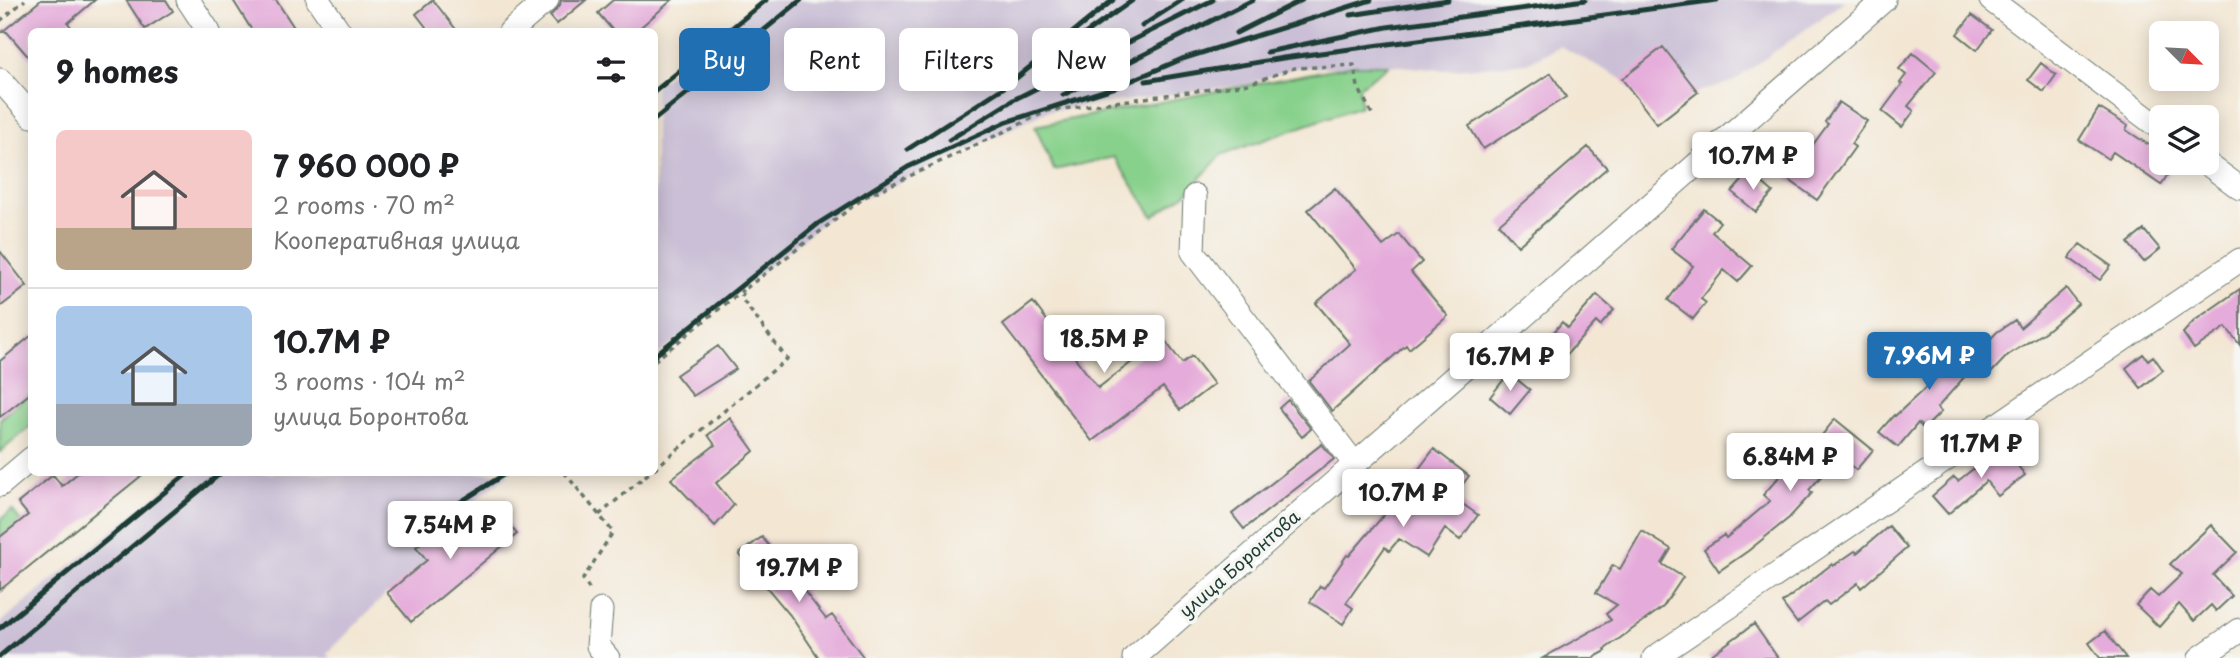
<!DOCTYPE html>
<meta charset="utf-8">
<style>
:root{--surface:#fff;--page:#f6f6f6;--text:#202124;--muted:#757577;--line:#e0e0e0;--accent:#1f6fb2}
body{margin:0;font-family:"Playpen Sans",sans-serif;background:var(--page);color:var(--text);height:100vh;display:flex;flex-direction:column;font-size:26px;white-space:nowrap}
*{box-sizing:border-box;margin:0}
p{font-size:23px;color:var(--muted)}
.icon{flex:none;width:38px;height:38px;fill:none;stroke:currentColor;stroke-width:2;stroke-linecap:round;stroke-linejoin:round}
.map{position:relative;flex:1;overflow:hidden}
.side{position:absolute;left:28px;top:28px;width:630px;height:448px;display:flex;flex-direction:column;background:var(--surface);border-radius:10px;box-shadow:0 4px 18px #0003}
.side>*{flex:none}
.hud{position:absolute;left:679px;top:28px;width:665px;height:63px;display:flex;gap:14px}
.needle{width:46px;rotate:114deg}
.fabs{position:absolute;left:2149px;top:21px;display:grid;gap:14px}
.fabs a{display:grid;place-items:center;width:70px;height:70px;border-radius:10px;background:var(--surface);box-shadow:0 4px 18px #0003;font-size:35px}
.price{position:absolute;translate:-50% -60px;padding:0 16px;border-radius:7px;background:#fff;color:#222;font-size:23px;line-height:46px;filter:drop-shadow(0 2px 4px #0008)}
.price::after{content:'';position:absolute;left:50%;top:42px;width:21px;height:16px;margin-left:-10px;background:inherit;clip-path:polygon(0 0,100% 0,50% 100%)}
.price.on{background:var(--accent);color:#fff}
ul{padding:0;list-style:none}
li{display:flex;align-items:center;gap:21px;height:175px;padding:0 28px}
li+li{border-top:2px solid var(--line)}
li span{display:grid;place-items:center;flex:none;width:196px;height:140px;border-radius:10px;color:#555}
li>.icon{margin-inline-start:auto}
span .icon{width:84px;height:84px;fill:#fffc;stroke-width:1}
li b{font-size:30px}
h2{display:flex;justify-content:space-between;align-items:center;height:84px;padding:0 28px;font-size:30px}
.chip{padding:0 24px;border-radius:10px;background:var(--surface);box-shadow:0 4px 18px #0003;font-size:24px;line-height:63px}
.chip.on{background:var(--accent);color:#fff}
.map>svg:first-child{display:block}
</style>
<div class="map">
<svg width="2240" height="658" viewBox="0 0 2240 658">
<rect width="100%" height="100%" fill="#f6f6f2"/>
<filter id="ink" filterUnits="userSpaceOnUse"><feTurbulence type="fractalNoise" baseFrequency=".0143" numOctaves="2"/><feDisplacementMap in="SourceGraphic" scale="14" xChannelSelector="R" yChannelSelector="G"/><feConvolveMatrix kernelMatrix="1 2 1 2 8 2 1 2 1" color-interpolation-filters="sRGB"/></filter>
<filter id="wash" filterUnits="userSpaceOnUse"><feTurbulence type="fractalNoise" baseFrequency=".00686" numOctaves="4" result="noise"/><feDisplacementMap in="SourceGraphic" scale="28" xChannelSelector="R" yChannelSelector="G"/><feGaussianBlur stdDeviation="1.57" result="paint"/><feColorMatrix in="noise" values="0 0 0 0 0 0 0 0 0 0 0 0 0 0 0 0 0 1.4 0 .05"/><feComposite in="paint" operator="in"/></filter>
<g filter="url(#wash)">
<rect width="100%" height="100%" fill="#f3e7d4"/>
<path fill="#cabfd6" d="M759,0H1846L1734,81L1698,92L1663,47L1622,79L1560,46L1527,63L1444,70L1389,65L1294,68L1248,84L1048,111L873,195L865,197L861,192L655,357V86Z
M183,473H510L416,547L427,560L387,593L327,654L330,658H0V623Z"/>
<path fill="#88d18c" stroke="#548760" stroke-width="2" d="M1354,65H1389L1359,87L1361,106L1221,155L1187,193L1153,216L1114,157L1054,170L1035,126Z
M31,393V426L0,452V419Z
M12,510L21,521L0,537V520Z"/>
<g id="blocks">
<path fill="#e5abda" d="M41,0H95L68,23L75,32H32V61L7,32H2Z
M126,0H166L173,11L145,29Z
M233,0H276L297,32H253Z
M433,0L458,32H430L416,14Z
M561,0H586L557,24L550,16L560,5Z
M613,0H672L635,32H614L598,13Z
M1972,15L1992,30L1977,50L1957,34Z
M1663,47L1698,92L1657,124L1622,79Z
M1913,53L1936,72L1908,106L1914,111L1902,127L1882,111L1902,84L1900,83L1906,75L1899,69Z
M2041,63L2056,75L2044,92L2028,80Z
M1551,73L1566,97L1483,149L1469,126Z
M1839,102L1867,121L1851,144L1855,147L1817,200L1788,179L1828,124L1825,122Z
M2099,108L2128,126L2126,130L2161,153V163H2175L2161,185L2113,152L2108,159L2079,140Z
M1588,147L1607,168L1518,246L1499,224Z
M1750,172L1773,192L1756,212L1732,192Z
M1335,188L1383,246L1399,234L1422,262L1411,272L1448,316L1409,349L1406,345L1332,411L1309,381L1350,344L1316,303L1356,269L1308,210Z
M1704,209L1720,222L1712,232L1752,266L1738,282L1724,270L1701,299L1706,303L1693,319L1668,300L1693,266L1671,249Z
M2144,230L2160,249L2144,262L2128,243Z
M2080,244L2111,266L2100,280L2069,258Z
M0,251L27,286L0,307Z
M2066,288L2078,304L2046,331L2008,355L1991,373L1974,356L1997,332L2015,320L2020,328Z
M2240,289V345L2226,327L2194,349L2183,333L2194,321Z
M1597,295L1614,310L1600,326L1596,322L1567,354L1549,338L1562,322L1568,328Z
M1033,302L1098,388L1163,338L1182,363L1192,356L1214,384L1180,410L1163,387L1092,441L1003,325Z
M32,335V392L0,417V361Z
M1939,338L1974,366L1937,408L1941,412L1924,429L1918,423L1898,447L1879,432L1894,415L1895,416L1935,379L1917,363Z
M718,346L736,369L693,396L676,375Z
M2143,354L2148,360L2153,356L2163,370L2141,388L2126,368Z
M1509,373L1530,390L1510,414L1490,397Z
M1288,400L1311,429L1302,437L1279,408Z
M730,418L754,451L716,483L734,505L715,526L671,479L715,445L708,435Z
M1835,419L1873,450L1856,470L1839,456L1809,490L1812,493L1789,518L1748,551L1719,571L1704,549L1724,535L1726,538L1770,501L1763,495L1786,469L1791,474L1820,440L1819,439Z
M1322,444L1334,459L1244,529L1232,514Z
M2002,446L2025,475L1998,496L1986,481L1948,514L1932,496L1954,477L1958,481Z
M1434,449L1469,476L1453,497L1478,515L1460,540L1445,529L1427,557L1399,539L1389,551L1385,547L1346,603L1353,608L1343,624L1310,602L1320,586L1324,588L1347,555L1349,556L1383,516Z
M79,472H146L0,590V537L28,515L18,503L53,475L62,486Z
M495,507L517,534L411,622L387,593L427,560L416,547L455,515L467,530Z
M2211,525L2237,552L2213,575L2232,596L2216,611L2211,605L2194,621L2179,604L2159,627L2136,605L2150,590L2158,597L2182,574L2170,564Z
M1889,526L1907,548L1861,588L1858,583L1829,605L1825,601L1797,623L1782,603L1832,564L1833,566L1855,551L1857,553Z
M1642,531L1671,549L1662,564L1683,577L1663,607L1605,649L1606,651L1593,658H1543L1611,620L1606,614L1617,605L1596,593L1613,565L1620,569Z
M762,537L826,619L832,615L864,658H819L790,615L739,554Z
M1754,624L1778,658H1707Z
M2105,631L2126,658H2100L2089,643Z"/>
</g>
</g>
<g filter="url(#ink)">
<use href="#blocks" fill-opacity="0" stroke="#69786c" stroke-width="2"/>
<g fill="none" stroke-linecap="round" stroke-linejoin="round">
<g stroke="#69786c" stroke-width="25">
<path id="minor" d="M188,0L209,32
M318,0L340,32
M1991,0L2161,129
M510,32L547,0
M0,80L32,116
M2206,163L2240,188
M1195,196L1193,252L1354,463
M0,485L32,458
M601,610L598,646L608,658
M1134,658L1884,0
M1654,658L2240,260
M2200,658L2240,630"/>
</g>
<path stroke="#69786c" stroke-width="3.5" stroke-dasharray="5 5" stroke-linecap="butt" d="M0,21L25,0
M654,361L743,290
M654,469L787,359L741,298L745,289L865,197L1048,111L1248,84L1294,68L1354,65L1358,87L1372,114
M564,472L613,532L583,579L591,592
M599,515L650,472"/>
<use href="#minor" stroke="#fff" stroke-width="23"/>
<path stroke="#1f3d34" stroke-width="5" d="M1351,15L1448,0
M1142,26L1182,0
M1236,33L1302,0
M1082,36L1133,0
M1267,52L1387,27L1585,0
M1146,81L1283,58L1717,0
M654,92L766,0
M1063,95L1253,0
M654,120L801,0
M949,140L1013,100L1213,0
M908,149L1009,84L1113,0
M654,356L819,223L908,167L1006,122L1119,86L1182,59L1371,0
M424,525L508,472
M0,628L189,472
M0,656L222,472"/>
</g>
</g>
<g text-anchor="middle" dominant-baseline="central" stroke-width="7" stroke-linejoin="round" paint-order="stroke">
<g font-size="18" fill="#1f3d34" stroke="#f6f6f2">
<text transform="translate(1239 563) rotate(-41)">улица Боронтова</text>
</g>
</g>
</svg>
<div class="fabs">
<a><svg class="needle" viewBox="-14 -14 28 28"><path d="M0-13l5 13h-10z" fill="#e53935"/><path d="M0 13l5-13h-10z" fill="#757577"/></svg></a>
<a><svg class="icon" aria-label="layers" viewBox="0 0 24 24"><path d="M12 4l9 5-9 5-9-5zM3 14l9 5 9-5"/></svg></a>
</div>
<b class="price" style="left:1753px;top:192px">10.7M ₽</b>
<b class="price" style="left:1104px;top:375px">18.5M ₽</b>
<b class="price on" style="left:1929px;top:392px">7.96M ₽</b>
<b class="price" style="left:1510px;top:393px">16.7M ₽</b>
<b class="price" style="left:1981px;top:480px">11.7M ₽</b>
<b class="price" style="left:1790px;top:493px">6.84M ₽</b>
<b class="price" style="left:1403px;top:529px">10.7M ₽</b>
<b class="price" style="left:450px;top:561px">7.54M ₽</b>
<b class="price" style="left:799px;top:604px">19.7M ₽</b>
<div class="hud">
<a class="chip on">Buy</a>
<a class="chip">Rent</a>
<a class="chip">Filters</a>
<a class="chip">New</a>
</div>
<section class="side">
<h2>9 homes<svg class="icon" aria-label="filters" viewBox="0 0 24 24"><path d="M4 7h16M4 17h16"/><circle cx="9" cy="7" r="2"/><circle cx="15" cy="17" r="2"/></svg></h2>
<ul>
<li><span style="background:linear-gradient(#f6c9c9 70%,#b9a48a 0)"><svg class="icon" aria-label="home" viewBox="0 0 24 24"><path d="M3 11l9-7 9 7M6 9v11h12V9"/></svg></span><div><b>7 960 000 ₽</b><p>2 rooms · 70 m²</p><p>Кооперативная улица</p></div></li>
<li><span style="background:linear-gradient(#a9c7e8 70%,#9aa5b1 0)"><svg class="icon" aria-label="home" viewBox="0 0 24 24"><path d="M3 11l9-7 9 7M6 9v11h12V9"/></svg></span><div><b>10.7M ₽</b><p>3 rooms · 104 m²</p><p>улица Боронтова</p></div></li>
</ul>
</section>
</div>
